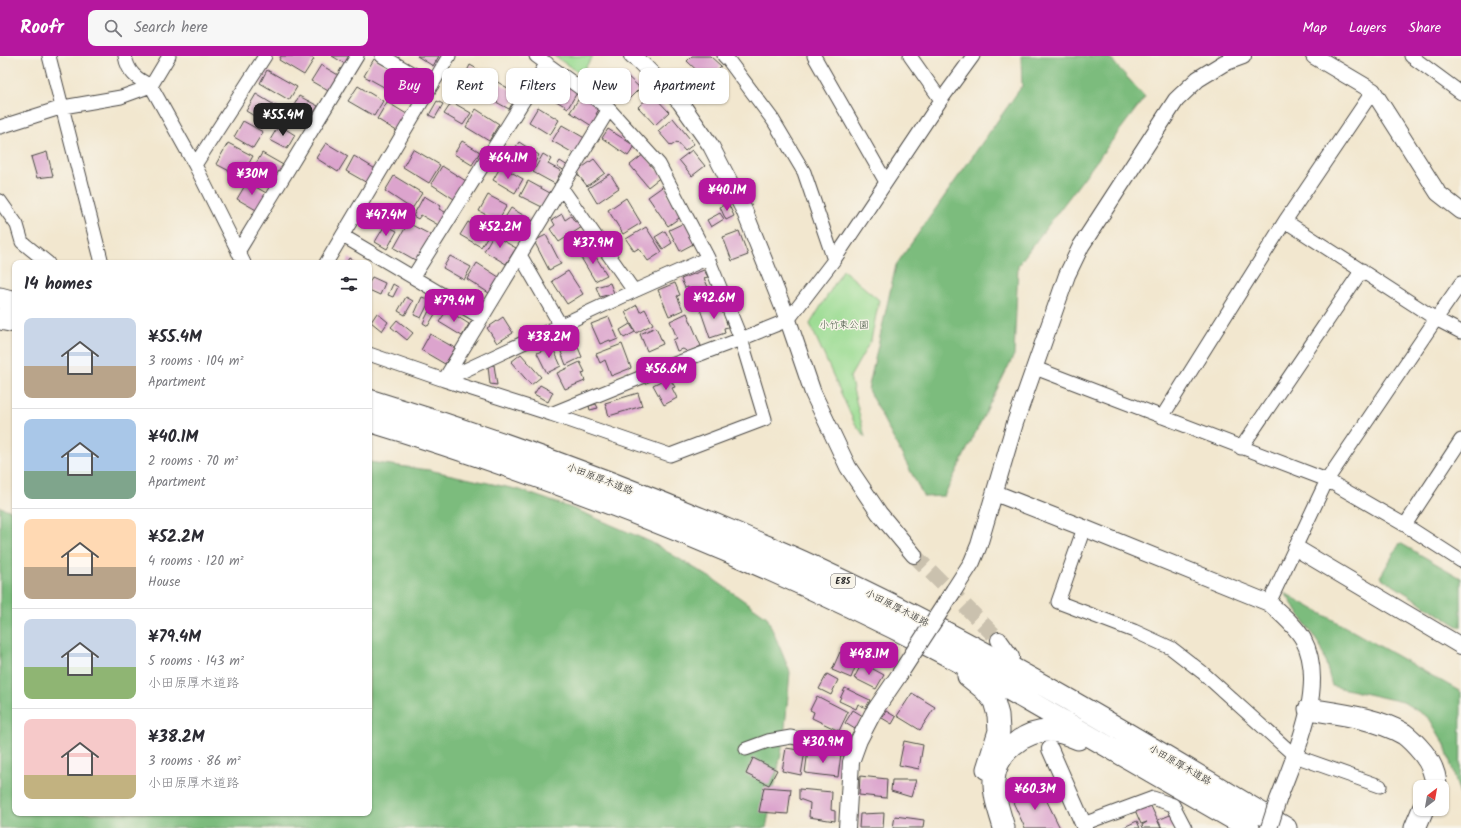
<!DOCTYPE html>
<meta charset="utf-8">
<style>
:root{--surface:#fff;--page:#f7f7f7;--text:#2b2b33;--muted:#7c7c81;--line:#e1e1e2;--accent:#b5179e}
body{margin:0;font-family:Kalam,"Klee One",sans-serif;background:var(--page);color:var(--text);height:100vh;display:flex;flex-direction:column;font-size:15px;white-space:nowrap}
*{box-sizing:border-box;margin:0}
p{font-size:13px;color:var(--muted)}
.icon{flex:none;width:22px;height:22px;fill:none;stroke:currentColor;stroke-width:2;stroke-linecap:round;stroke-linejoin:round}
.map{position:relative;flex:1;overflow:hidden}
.drawer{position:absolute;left:12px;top:204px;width:360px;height:556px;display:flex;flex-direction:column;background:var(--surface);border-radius:8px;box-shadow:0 1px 3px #0004}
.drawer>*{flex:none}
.top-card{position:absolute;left:384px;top:12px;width:380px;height:36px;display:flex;gap:8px}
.needle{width:26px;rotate:31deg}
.controls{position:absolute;left:1413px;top:724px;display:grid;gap:8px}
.controls a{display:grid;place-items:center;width:36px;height:36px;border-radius:8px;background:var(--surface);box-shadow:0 1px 3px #0004;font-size:20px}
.price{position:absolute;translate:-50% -34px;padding:0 9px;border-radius:8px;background:var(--accent);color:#fff;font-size:13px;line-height:26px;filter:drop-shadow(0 1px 2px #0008)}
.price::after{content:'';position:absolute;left:50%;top:24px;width:12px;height:9px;margin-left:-6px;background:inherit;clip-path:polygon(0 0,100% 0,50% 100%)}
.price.current{background:#222;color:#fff}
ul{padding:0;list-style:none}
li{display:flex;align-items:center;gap:12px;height:100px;padding:0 12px}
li+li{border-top:1px solid var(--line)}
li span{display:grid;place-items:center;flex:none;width:112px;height:80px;border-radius:8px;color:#555}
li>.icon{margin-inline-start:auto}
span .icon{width:48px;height:48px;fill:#fffc;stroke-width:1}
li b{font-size:17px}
h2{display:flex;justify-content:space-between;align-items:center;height:48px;padding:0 12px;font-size:17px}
.pill{padding:0 14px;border-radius:8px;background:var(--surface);box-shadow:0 1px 3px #0004;font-size:14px;line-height:36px}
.pill.current{background:var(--accent);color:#fff}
header{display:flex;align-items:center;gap:24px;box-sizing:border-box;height:56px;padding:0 20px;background:var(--accent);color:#fff}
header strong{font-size:19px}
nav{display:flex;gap:22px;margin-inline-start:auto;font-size:14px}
.search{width:280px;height:36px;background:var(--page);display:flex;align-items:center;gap:10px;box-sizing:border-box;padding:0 14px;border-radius:8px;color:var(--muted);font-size:15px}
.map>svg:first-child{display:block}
</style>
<header>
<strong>Roofr</strong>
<div class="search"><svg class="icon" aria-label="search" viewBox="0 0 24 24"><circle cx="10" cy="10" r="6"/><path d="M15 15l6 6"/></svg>Search here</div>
<nav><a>Map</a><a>Layers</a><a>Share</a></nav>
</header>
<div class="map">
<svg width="1461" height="772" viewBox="0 0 1461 772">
<rect width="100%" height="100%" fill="#f7f3e8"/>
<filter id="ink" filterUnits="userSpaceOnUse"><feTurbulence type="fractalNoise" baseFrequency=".025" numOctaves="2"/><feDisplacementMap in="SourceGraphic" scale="8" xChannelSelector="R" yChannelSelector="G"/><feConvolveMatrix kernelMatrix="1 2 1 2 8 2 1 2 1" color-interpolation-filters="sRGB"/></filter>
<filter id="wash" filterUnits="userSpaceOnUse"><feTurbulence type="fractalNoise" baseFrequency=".012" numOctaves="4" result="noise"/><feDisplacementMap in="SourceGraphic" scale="16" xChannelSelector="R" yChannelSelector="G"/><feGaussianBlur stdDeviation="0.9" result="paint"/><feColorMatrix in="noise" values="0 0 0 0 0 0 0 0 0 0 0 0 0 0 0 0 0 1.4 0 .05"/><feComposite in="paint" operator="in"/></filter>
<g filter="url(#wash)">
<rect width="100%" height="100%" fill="#f2e7cf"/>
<path fill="#9bdc93" stroke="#63845f" d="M554,0H593L581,18Z
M843,214L879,244L871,284L850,321L865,381L854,366L810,268Z"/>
<path fill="#7cbc7d" stroke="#547454" d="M1021,0H1108L1145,41L1018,209L1014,299L944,440L924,441L868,334L896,209L1022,30Z
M369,406L429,414L520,434L577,454L651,486L716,525L767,561L790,616L784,683L766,772H0V451L15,456V757H369Z
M1400,487L1461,522V572L1380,521Z
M1285,537L1461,636L1460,739L1445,689L1429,662L1403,646L1332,630L1322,593Z"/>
<g id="blocks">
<path fill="#dca4cd" d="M281,0H309L314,3L304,19L279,4Z
M332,0H352L347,9Z
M417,0H439L433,10Z
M692,0H710L721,10L708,25L687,5Z
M374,3L401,18L391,35L364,20Z
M321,9L340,20L330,36L311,25Z
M470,9L492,21L484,36L462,25Z
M267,14L297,31L289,44L260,27Z
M624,17L640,32L627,45L611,31Z
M552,19L578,35L568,52L541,36Z
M494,24L518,38L509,53L485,40Z
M358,30L383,45L374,60L348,45Z
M256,38L281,53L271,70L246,55Z
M582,38L601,50L596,58L601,61L595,72L570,56Z
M652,38L669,56L655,69L638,51Z
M299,40L318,50L309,65L291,55Z
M437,45L443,48L435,62L429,59Z
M387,46L410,60L400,77L377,63Z
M452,46L471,57L463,69L444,58Z
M538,51L559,64L550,79L529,66Z
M476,53L499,68L489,85L466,71Z
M673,62L694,88L685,95L677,86L671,90L658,75Z
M243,65L263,76L253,92L234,81Z
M279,69L295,79L287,93L270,84Z
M562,69L588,84L575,98L552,85Z
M608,73L635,90L628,100L602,82Z
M462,85L480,96L472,109L454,98Z
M519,86L539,99L532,112L511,99Z
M228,87L253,100L241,121L216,108Z
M326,87L348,100L338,116L316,102Z
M413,93L440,109L429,127L403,111Z
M692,94L705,110L692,120L679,104Z
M47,96L53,120L37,122L31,101Z
M262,97L285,110L275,125L253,113Z
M543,98L551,103L548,108L561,115L555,128L533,116Z
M644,98L662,120L648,131L630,109Z
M354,100L377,114L369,128L346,115Z
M594,103L605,117L587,130L576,116Z
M560,105L571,112L568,117L557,110Z
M442,110L466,125L454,143L431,128Z
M501,110L523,123L515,137L493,124Z
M610,118L619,132L597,147L588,132Z
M394,120L422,137L412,153L385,135Z
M528,125L550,137L542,151L520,140Z
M247,126L268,138L258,155L237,143Z
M665,129L669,136L667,138L682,160L668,170L648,141Z
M488,139L507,149L498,165L479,155Z
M424,140L441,150L439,153L447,157L440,170L421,159L418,163L413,160Z
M626,142L641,167L623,178L608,154Z
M728,147L734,160L726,164L720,151Z
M511,152L535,166L525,183L501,168Z
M720,157L724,163L711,171L707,164Z
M562,158L565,164L571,160L575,166L577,165L582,171L559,186L550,173L555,169L552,164Z
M468,166L489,178L481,191L460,179Z
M686,166L697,186L680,195L669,174Z
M408,167L431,179L417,205L394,192Z
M385,169L397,175L387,193L375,186Z
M646,171L662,196L648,205L639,192L634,195L626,183Z
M665,175L672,187L663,193L655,181Z
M739,175L748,199L732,205L723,181Z
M493,179L516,192L506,208L484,195Z
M546,179L561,208L549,214L534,185Z
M591,193L607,219L595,225L580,200Z
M450,200L471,211L464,224L443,212Z
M349,202L357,207H346Z
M477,207L502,223L492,239L467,223Z
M704,214L708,221L704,222L709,233L705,235L707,241L694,246L688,231L685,232L681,223Z
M568,215L583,238L567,248L552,225Z
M372,221L385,227L380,239L369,234V227Z
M610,227L614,237L600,241L596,231Z
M675,227L680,239L677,240L683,254L669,260L658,234Z
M393,228L398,231L393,241L388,239Z
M406,241L413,245L405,259L398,255Z
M422,241L430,244L421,262L414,259Z
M720,246L728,271L724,272L725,277L710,282L700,253Z
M637,249L640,256L645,253L653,268L636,277L625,256Z
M447,254L469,268L462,280L439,266Z
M429,255L435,258L428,270L423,267Z
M377,257L388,266L382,275L371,266Z
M687,257L701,290L688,296L683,293L677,295L673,284L677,282L670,265Z
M503,261L513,277L497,287L487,272Z
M609,261L618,283L611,286L610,284L600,288L591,268Z
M397,264L413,277L407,284L391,271Z
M630,268L635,276L624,282L620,274Z
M656,271L663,288L647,295L640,278Z
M430,278L455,292L445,308L421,294Z
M622,288L631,312L611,320L605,304L600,307L596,298Z
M577,289L582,301L566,309L561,296Z
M552,290L561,310L547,317L537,297Z
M521,298L541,321L531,329L511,306Z
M580,306L585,316L582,317L585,325L565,333L557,317Z
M494,309L497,329L490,328L488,310Z
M665,323L666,325L670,323L675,331L672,332L677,342L664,349L653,329Z
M540,329L553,336L548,346L534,338Z
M638,337L642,350L609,360L605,347Z
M596,348L598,352L590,354L589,350Z
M840,596L858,604L851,622L832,614Z
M862,607L884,619L876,633L854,622Z
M827,618L838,624L831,639L819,633Z
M845,632L870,644L866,652L858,648L856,653L839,645Z
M912,637L935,651L920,674L897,660Z
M817,640L848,656L839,675L812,662L814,656L810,654Z
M853,654L863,660L855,673L845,667Z
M886,655L896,661L892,668L882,662Z
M904,685L923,689L919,713L899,709Z
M786,692L805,695L801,719L782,715Z
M808,694L841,698L838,721L805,717Z
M753,702L777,714L769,729L746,718Z
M860,720L887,723L886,742L859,739Z
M892,724H916L911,741L891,735Z
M764,731L791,733L788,758L759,756Z
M1040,731L1060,772H1025L1012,744Z
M799,733L832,736L831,754L835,755V765L809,761L810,747L799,743Z
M1150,748L1161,772H1143L1142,769L1147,766L1141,768L1135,754Z
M884,757L883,772H859L860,758Z
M1175,757L1181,772H1162L1158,764Z
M895,760L924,764L923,772H893Z
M1137,765L1140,772H1122Z"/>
</g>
</g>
<g filter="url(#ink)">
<use href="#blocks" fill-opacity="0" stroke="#494744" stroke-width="1"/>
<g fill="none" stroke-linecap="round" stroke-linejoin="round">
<path stroke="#cac1ae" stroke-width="16" stroke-dasharray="16 8" stroke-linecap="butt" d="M914,499L999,584"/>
<g stroke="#494744" stroke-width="15">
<path id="minor" d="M49,0L102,207
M125,0C128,17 137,23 151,30
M169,0L151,30L195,109L244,207
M382,0L432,29
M536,0L609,53L659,108L708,202L741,283L788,264L834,204L941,44L973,0
M724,0L729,5L773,64L804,116L834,204
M814,0L886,126
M910,0L941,44
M1411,0L1461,37
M0,71L63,51L121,41L151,30
M195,109L265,0
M561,131L634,235
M0,145L17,169L22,186L48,207
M1285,165L1436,263L1461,276
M343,180L482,262
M238,196L357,0
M520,199L561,270
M326,207L449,0
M413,221L547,7
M369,298L444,324L634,235L708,202
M1035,312L1327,424L1405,469L1461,505
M551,358L674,308L741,283L765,363L670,399L551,358L444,324L609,53
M1162,361L1285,165L1373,35
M1241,392L1362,214
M1405,469L1461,384
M1084,472L1058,546L1134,575L1171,592L1202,616L1295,700L1380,730
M1269,547L1327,424L1436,263L1461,227
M746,693L768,685L791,681L855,695
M1083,768L1153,742L1173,749L1185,772"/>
</g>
<g stroke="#494744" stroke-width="18">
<path id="tertiary" d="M632,0L638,4L680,46L711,90L744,154L788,264L813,337L848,411L879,457L914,499
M1314,0L1373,35L1438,137L1461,155
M995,437L1084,472L1269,547C1281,558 1295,569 1303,583C1328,629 1295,699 1278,744
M1296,492L1461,590
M954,534L972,506L979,489L1015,367L1067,219L1081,190L1176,44L1198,23L1224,7L1243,0
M999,584L1011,601
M1050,693L1085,772
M847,772L851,706L859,684L873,657L899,619"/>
</g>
<g stroke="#494744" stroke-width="23">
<path id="trunk" d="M0,242L15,246
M0,263L15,266
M369,344C494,382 618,427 738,478C765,490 792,500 818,513C980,588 1133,680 1286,772
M369,365C563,424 754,500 935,593C980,616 1023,642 1067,667C1128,702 1189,737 1249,772
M968,620L984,633L994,645L998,659L999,675L987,713
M1309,653C1339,658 1377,662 1404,678C1411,683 1418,691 1423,697C1431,707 1436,719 1436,731
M1004,772C1000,757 993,740 994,724C996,697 1023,675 1049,675C1059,675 1069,679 1078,683
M1415,772L1423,753"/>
</g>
<use href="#minor" stroke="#fff" stroke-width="13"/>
<use href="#tertiary" stroke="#fff" stroke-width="16"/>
<use href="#trunk" stroke="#fff" stroke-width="21"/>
<g stroke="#494744" stroke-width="18" stroke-linecap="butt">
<path id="tertiary-bridge" d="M899,619L954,534
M1269,772L1278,744"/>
</g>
<use href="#tertiary-bridge" stroke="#fff" stroke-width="16"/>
</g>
</g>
<g text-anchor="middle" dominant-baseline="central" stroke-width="3" stroke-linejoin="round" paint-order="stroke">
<rect fill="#f7f3e8" stroke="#686764" stroke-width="1" x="831" y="518" width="24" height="14" rx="3"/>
<g font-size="9" font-weight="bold" fill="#2b2b2b">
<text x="843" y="525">E85</text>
</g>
<g font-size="10" fill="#475745" stroke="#f7f3e8">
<text x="844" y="269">小竹東公園</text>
</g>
<g font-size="10" fill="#2b2b2b" stroke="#f7f3e8">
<text transform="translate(600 423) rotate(21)">小田原厚木道路</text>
<text transform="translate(897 552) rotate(27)">小田原厚木道路</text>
<text transform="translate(1180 709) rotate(30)">小田原厚木道路</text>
</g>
</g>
</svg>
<div class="controls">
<a><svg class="needle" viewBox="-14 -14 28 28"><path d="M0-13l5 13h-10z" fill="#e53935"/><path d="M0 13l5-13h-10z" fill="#7c7c81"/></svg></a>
</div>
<b class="price current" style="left:283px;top:81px">¥55.4M</b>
<b class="price" style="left:508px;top:124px">¥64.1M</b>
<b class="price" style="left:252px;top:140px">¥30M</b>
<b class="price" style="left:727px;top:156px">¥40.1M</b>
<b class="price" style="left:386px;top:181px">¥47.4M</b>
<b class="price" style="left:500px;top:193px">¥52.2M</b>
<b class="price" style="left:593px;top:209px">¥37.9M</b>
<b class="price" style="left:714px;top:264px">¥92.6M</b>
<b class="price" style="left:454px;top:267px">¥79.4M</b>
<b class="price" style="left:549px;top:303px">¥38.2M</b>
<b class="price" style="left:666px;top:335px">¥56.6M</b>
<b class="price" style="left:869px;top:620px">¥48.1M</b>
<b class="price" style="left:823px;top:708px">¥30.9M</b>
<b class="price" style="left:1035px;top:755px">¥60.3M</b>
<div class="top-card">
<a class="pill current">Buy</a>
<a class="pill">Rent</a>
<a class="pill">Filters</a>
<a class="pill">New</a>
<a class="pill">Apartment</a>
</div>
<section class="drawer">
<h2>14 homes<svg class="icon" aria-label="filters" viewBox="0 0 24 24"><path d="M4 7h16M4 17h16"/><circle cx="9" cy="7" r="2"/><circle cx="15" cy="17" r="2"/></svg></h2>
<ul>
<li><span style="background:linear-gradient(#c9d6e8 60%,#b9a48a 0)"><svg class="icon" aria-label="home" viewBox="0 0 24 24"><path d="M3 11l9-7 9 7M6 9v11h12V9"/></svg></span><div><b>¥55.4M</b><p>3 rooms · 104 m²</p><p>Apartment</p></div></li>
<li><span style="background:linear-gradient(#a9c7e8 65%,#7fa58c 0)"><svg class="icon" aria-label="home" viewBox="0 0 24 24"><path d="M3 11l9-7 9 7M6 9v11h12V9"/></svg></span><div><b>¥40.1M</b><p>2 rooms · 70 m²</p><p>Apartment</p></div></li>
<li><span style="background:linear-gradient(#ffd9b3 60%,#b9a48a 0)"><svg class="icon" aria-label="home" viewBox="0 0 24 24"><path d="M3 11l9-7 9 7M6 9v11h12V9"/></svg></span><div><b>¥52.2M</b><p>4 rooms · 120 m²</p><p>House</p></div></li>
<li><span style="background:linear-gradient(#c9d6e8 60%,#8fb573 0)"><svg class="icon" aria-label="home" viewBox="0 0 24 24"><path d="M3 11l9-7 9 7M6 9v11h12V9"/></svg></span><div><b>¥79.4M</b><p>5 rooms · 143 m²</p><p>小田原厚木道路</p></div></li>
<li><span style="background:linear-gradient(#f6c9c9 70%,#c2b280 0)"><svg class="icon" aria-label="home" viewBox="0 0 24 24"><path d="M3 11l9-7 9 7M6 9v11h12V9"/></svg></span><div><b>¥38.2M</b><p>3 rooms · 86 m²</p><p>小田原厚木道路</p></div></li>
</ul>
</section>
</div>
